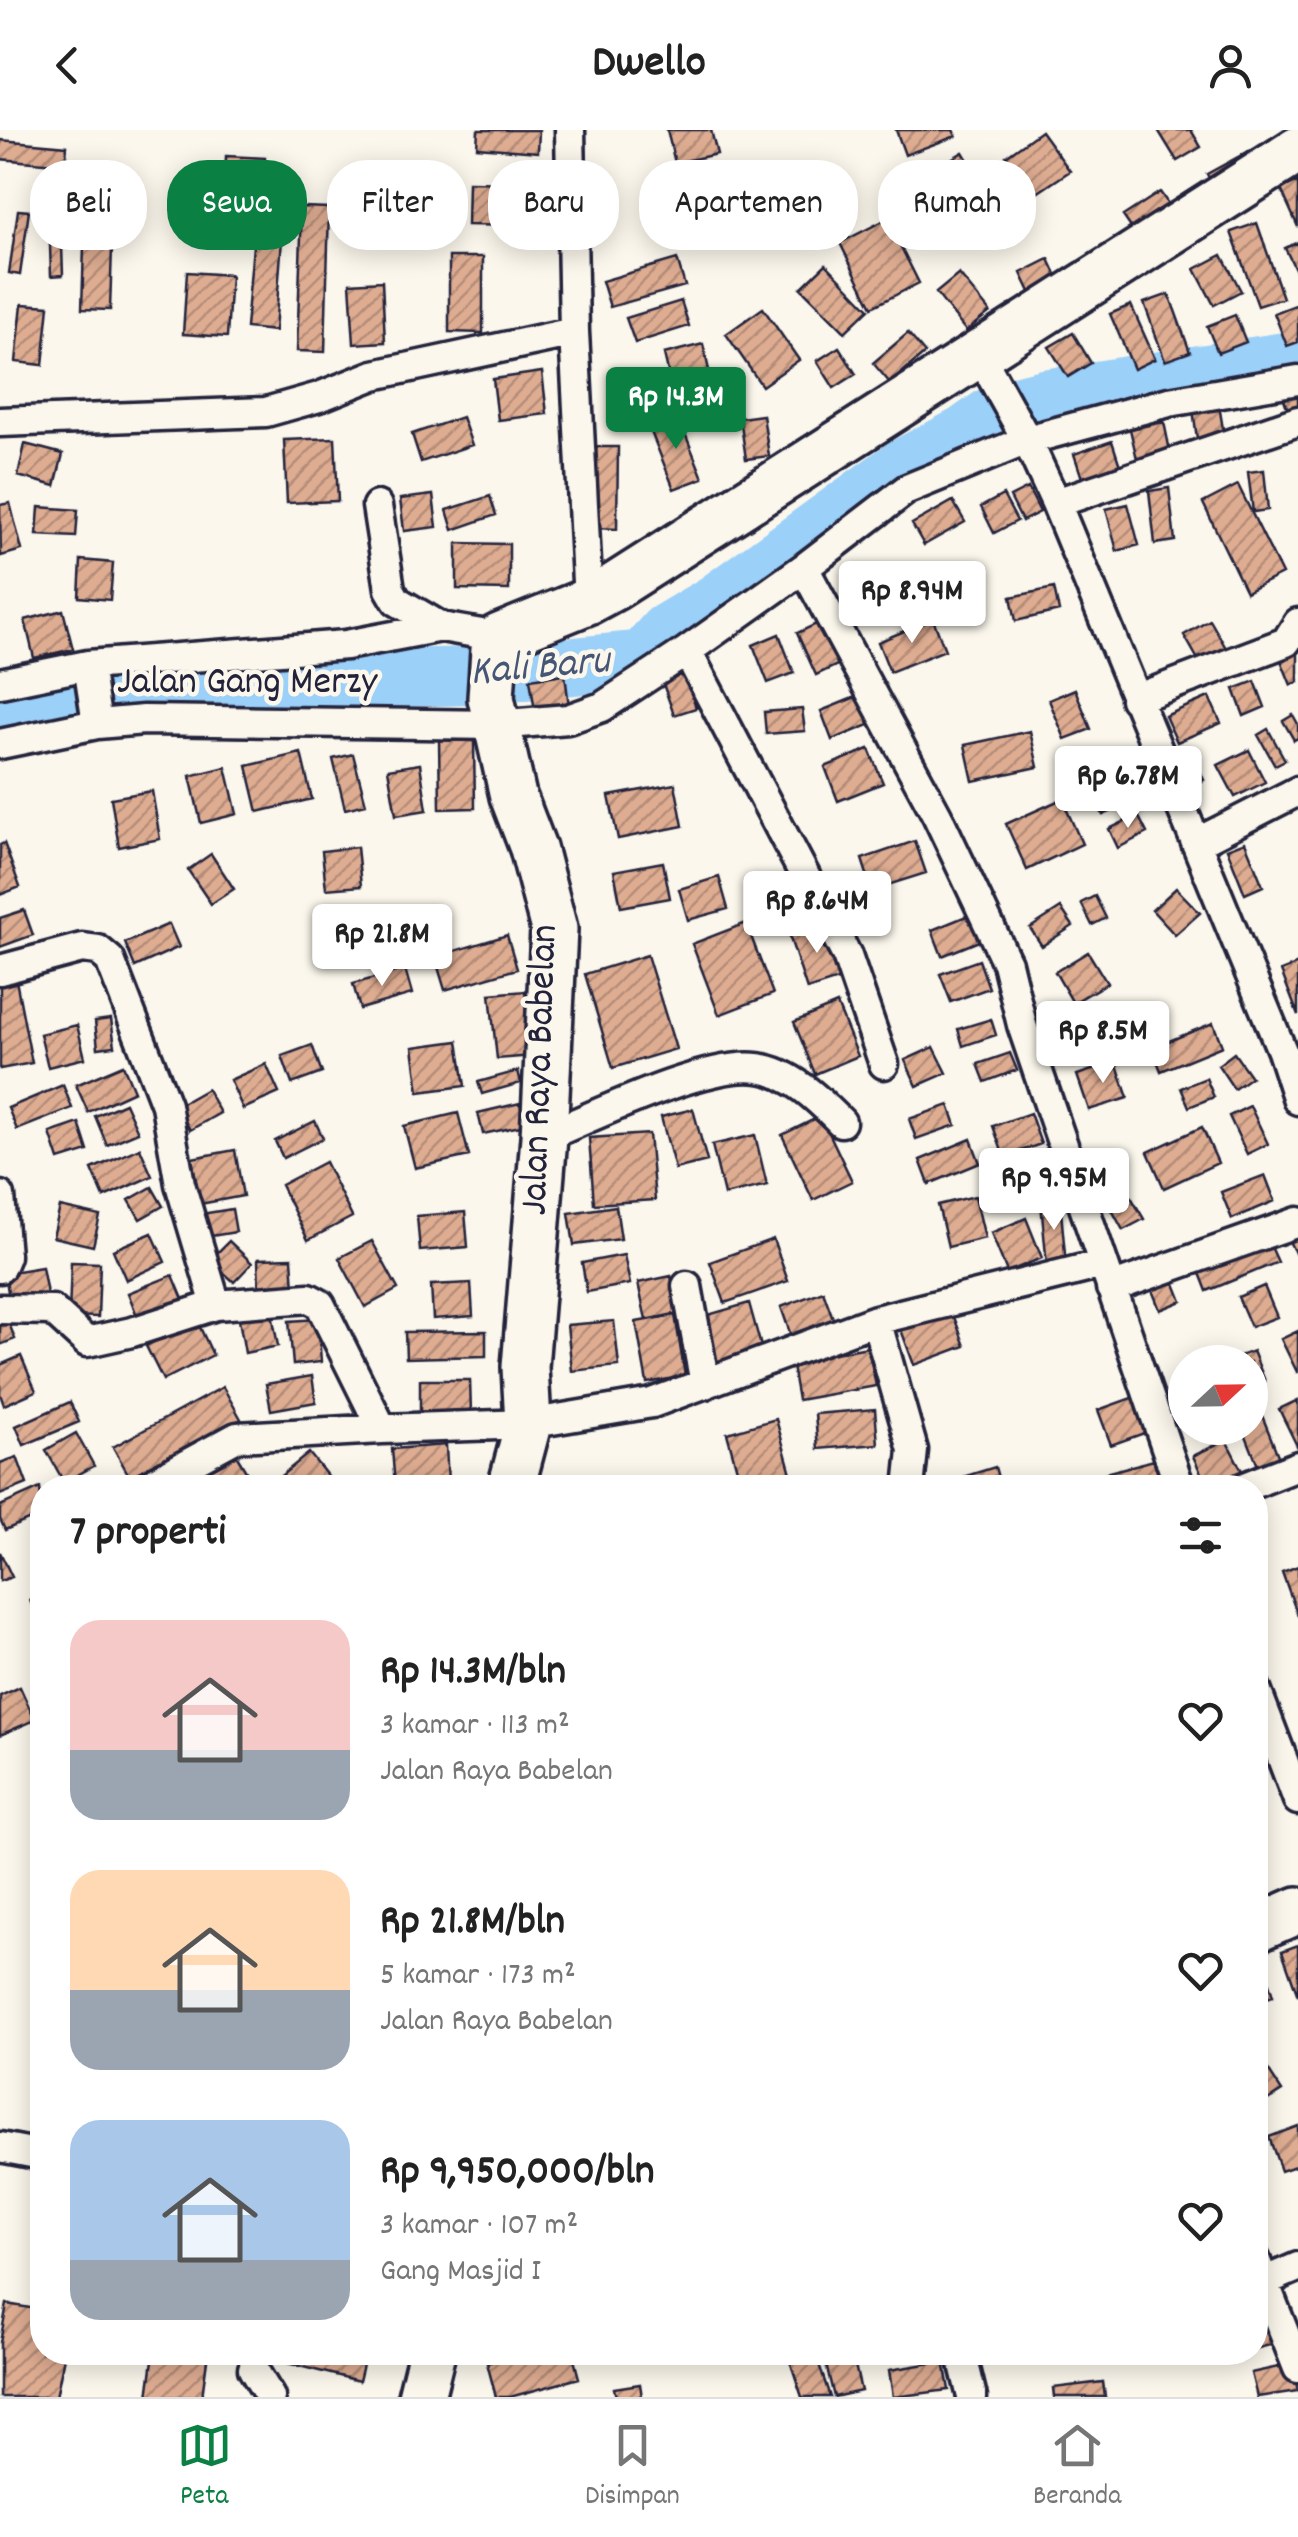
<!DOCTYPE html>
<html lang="id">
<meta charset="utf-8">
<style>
:root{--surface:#fff;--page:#f6f6f6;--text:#222;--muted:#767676;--line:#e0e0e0;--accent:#0b8043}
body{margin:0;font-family:Dekko,sans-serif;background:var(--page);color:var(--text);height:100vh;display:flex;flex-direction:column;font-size:38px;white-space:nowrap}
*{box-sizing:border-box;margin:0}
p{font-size:32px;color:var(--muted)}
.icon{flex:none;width:55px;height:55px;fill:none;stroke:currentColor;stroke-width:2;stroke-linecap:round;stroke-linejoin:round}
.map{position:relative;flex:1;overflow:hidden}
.drawer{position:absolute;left:30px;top:1345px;width:1238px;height:890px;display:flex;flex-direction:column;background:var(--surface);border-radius:40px;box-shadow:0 5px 25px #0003}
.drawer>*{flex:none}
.banner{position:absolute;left:30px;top:30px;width:1240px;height:90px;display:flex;gap:20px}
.needle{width:65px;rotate:68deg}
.controls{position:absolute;left:1168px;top:1215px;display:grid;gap:20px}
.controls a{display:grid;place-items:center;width:100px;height:100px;border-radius:50%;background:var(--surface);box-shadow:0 5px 25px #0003;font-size:50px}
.price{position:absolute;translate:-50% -85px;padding:0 22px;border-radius:10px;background:#fff;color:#222;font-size:32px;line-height:65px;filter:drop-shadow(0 2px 5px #0008)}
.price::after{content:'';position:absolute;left:50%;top:60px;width:30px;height:22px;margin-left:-15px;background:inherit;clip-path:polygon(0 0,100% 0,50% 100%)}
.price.active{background:var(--accent);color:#fff}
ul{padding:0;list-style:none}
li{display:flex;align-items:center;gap:30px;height:250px;padding:0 40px}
li span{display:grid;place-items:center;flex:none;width:280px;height:200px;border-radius:30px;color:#555}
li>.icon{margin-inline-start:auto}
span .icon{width:120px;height:120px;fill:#fffc;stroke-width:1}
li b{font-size:42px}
h2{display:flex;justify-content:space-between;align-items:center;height:120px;padding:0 40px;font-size:42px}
.chip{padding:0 35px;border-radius:40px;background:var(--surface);box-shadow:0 5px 25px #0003;font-size:35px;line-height:90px}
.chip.active{background:var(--accent);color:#fff}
header{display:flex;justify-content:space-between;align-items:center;height:130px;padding:0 40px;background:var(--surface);font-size:45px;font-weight:700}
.dock{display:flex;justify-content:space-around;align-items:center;height:140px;border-top:2px solid var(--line);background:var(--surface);font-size:28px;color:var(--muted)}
.dock a{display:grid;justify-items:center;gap:5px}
.dock .active{color:var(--accent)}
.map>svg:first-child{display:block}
</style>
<header><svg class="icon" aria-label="back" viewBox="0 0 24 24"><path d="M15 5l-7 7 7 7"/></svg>Dwello<svg class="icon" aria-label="person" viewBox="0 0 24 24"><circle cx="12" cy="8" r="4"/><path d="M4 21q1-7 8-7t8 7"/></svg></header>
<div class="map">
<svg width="1298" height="2267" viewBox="0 0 1298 2267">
<defs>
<pattern id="building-hatch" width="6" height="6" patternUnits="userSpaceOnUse" patternTransform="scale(2.5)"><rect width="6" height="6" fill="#deac91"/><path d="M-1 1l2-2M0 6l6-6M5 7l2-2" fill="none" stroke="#b48c78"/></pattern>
</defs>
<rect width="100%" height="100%" fill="#fbf7ec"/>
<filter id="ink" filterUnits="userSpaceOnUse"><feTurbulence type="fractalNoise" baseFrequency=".01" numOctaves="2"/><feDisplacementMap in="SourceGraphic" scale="20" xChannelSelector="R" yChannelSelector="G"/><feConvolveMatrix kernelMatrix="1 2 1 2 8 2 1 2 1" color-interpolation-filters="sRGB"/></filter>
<g filter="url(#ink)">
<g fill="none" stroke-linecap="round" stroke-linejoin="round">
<path stroke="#9bd0f9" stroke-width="58" d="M0,583L64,576L123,560L188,553L475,546L643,529L667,502L717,472L904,337L965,305L1003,278L1045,268L1298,229"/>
</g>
<path fill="url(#building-hatch)" stroke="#22223b" stroke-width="2.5" d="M478,0H539L538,22L477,17Z
M667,0H711L717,24L675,33Z
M896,0H953L956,6L905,25Z
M1158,0H1191L1201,17L1177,31Z
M1041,1L1070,41L1034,65L1006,26Z
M0,10L67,16L65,35L0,29Z
M1249,21L1258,38L1216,61L1207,44Z
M963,22L991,68L951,92L924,45Z
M226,26L265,28L264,54L225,53Z
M1298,51V97L1281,59Z
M468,52L526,53L525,96L467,95Z
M1160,62L1173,81L1136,105L1123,86Z
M257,68L285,70L275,201L246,198Z
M302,77L329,78L325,222L297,221Z
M18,80L29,81L20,145L9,143Z
M49,86H61L63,145L51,146Z
M887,89L919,153L872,177L840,113Z
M1257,93L1283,168L1258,176L1231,102Z
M1298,112V145L1285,118Z
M84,116L112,117L110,180L82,179Z
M1222,125L1241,161L1214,175L1195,139Z
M449,127H483V203L449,202Z
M677,129L685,156L610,177L602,151Z
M1049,129L1061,155L1033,168L1021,143Z
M826,134L869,179L845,202L801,158Z
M187,142L231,145L227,207L183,204Z
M959,144L990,182L966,201L936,163Z
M382,151L385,212L354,214L350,153Z
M1169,164L1190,222L1165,231L1144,173Z
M681,171L689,196L635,213L626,188Z
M22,174L49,176L43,235L16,232Z
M1298,174V212L1287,216L1274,183Z
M1131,175L1155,229L1134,239L1110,184Z
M763,178L799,230L762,256L726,204Z
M1235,185L1246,212L1218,223L1207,196Z
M908,203L925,223L890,253L873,233Z
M1073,203L1091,233L1068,247L1049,217Z
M703,214L711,249L672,258L664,224Z
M839,217L856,244L834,258L817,231Z
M542,242L547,284L498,290L493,249Z
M1298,264V279L1289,283L1284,269Z
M1219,275L1224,305L1197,309L1193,279Z
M763,285L769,326L746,329L740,288Z
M678,286L703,348L674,359L649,297Z
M462,287L472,315L421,332L412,304Z
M1164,292L1170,321L1137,329L1130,299Z
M335,308L338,371L287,373L284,310Z
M1112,311L1121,339L1083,351L1074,324Z
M25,314L63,324L55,356L18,346Z
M596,317H618L617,399L595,398Z
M1264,340L1268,380L1253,382L1248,342Z
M1238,355L1282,444L1246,462L1203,373Z
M1028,358L1040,382L1022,391L1010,367Z
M1169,358L1175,411L1155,414L1149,361Z
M433,365L437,397L404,401L400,369Z
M1003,365L1017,391L994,403L981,377Z
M490,366L496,385L453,400L447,380Z
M953,371L965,392L924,415L912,394Z
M10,373L22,420L1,426L0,375Z
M1128,374L1139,415L1117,421L1106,379Z
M39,377L78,380L76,407L37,405Z
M457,413L509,414V460L457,459Z
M81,430L113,433L110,470L79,467Z
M880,437L896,474L862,490L845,453Z
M1054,458L1059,481L1016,491L1011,467Z
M63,480L73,519L34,528L25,490Z
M827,489L846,531L816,545L797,503Z
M933,489L945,520L890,542L878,512Z
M1210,490L1230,525L1204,540L1184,505Z
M779,504L794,543L768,553L753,515Z
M1298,515V552L1291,555L1278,523Z
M565,544L569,576L535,581L530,549Z
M685,544L696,578L674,585L662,551Z
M1255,551L1265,577L1244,586L1234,559Z
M1075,559L1091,599L1065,609L1049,570Z
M868,562L879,591L832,610L821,581Z
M1209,567L1221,593L1177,612L1165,586Z
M802,579L805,601L766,604L764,582Z
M1293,585L1298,594V608L1294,610L1283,591Z
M1268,599L1285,630L1275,635L1258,605Z
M1030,601L1038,637L973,651L965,615Z
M439,610L474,611L475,678L440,679Z
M869,619L883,653L838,671L825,637Z
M1249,620L1265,652L1235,667L1218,635Z
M301,623L312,669L258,682L247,636Z
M353,624L366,674L345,679L333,629Z
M1196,632L1204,650L1181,661L1173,642Z
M420,634L427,680L396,685L388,639Z
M226,637L237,684L201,693L190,646Z
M1132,648L1141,668L1103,685L1093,665Z
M675,654L683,696L618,709L609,666Z
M152,661L160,709L119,717L111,668Z
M1062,669L1082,714L1027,740L1006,694Z
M1138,685L1147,703L1118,718L1109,699Z
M915,711L926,743L872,760L862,729Z
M1245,712L1263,756L1245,764L1227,719Z
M4,713L20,757L0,765V715Z
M357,717L361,756L326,759L322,721Z
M211,724L234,759L211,774L188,740Z
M663,732L670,768L621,777L614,741Z
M719,747L728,779L688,790L679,759Z
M1176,758L1200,783L1175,805L1152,780Z
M1095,766L1106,788L1092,795L1081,773Z
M1061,778L1073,796L1042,816L1030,798Z
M24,780L33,805L0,817V788Z
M974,783L984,809L942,826L932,800Z
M746,793L773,864L719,885L692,814Z
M827,793L844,848L807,860L789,805Z
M169,794L179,817L135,837L125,813Z
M507,805L517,839L445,860L435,827Z
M1088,822L1107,853L1073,873L1055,842Z
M647,825L676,919L613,938L585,844Z
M979,830L989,858L951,872L940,844Z
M1298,834V885L1281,841Z
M405,839L412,864L360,879L353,854Z
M16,850L32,933L0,939V853Z
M525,861L532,926L497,929L490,864Z
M837,874L858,926L815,944L794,892Z
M111,889L115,916L98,918L95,891Z
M991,889L996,905L963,916L958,899Z
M1213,893L1222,916L1161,941L1152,918Z
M77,895L85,928L48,937L40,904Z
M458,911L465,956L419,962L413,917Z
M312,915L322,943L292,954L282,926Z
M934,917L947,943L917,956L905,930Z
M1010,923L1017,940L985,952L978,934Z
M1234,923L1251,947L1234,959L1218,935Z
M1116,932L1128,968L1089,980L1077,945Z
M266,934L279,963L243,979L230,950Z
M123,935L134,961L88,982L76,955Z
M518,941L521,953L482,964L478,952Z
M1206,948L1214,967L1189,977L1181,958Z
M63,955L72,978L17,1000L8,978Z
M207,959L220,983L190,1000L177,976Z
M125,973L138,1002L107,1015L95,986Z
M520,973L525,995L483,1004L478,983Z
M949,975L956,995L916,1009L909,989Z
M1250,976L1268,1014L1247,1024L1229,986Z
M693,979L707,1031L675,1039L661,987Z
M458,983L469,1026L415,1038L404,996Z
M1030,983L1041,1014L1004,1027L993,996Z
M821,986L852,1051L813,1070L782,1005Z
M315,991L323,1008L283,1028L275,1011Z
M79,993L88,1021L59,1030L50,1003Z
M1202,997L1218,1033L1164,1058L1148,1022Z
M649,1004L655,1070L594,1074L589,1008Z
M755,1005L767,1055L724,1065L712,1015Z
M971,1009L980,1033L929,1054L920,1030Z
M140,1018L152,1046L104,1067L92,1039Z
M235,1020L243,1066L200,1074L192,1028Z
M325,1032L352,1087L308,1110L281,1055Z
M1048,1035L1056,1061L1008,1075L1001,1049Z
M1265,1045L1275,1071L1232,1089L1221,1062Z
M152,1057L163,1076L140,1089L129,1070Z
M975,1066L985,1108L948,1117L938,1075Z
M1131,1067L1144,1089L1123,1100L1111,1078Z
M1060,1070L1066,1135L1047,1136L1041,1073Z
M616,1076L621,1109L574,1115L569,1083Z
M60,1077L100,1086L93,1116L53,1107Z
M232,1079L236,1102L199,1108L195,1085Z
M465,1082L468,1117L420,1121L417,1086Z
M1026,1088L1042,1128L1007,1142L991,1103Z
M1298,1102V1129L1287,1107Z
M152,1103L165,1132L126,1150L113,1120Z
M773,1109L788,1151L725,1173L710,1132Z
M1268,1110L1278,1132L1207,1161L1198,1138Z
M229,1111L252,1133L234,1152L210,1130Z
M372,1111L398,1159L365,1177L339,1128Z
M624,1125L630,1154L587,1162L582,1133Z
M292,1128L294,1159L259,1161L258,1129Z
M71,1132L100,1133L98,1187L69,1186Z
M42,1137L48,1169L10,1175L5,1143Z
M173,1145L183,1169L138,1188L128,1163Z
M671,1146L679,1183L646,1190L638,1153Z
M1172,1146L1182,1171L1160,1180L1150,1155Z
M471,1153L473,1186L433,1189L431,1155Z
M1264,1156L1277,1187L1251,1197L1238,1167Z
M823,1161L834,1191L791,1206L781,1177Z
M749,1173L762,1220L714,1233L701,1187Z
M271,1178L278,1216L245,1223L238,1184Z
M951,1179L965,1216L914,1235L900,1197Z
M675,1185L685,1246L647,1253L636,1192Z
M7,1188L15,1209L0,1215V1190Z
M318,1189L321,1232L293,1235L289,1191Z
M197,1191L213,1225L163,1250L146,1216Z
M614,1191L619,1236L572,1241L567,1195Z
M486,1201V1226L406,1228L405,1202Z
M1298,1201V1242H1297L1281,1209Z
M868,1217L876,1256L798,1270L791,1231Z
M1253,1221L1265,1251L1250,1257V1232L1229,1230Z
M21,1226L36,1261L4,1275L0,1264V1235Z
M312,1246L316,1272L271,1280L266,1254Z
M420,1250H470L471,1282H420Z
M223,1257L241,1289L131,1349L113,1317Z
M1137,1266L1150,1301L1111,1315L1098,1280Z
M1298,1270V1315L1297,1316L1279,1279Z
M70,1272L79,1292L24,1315L16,1296Z
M875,1279L878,1314L818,1319L815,1284Z
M1261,1283L1279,1328L1258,1336L1243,1298H1250V1288Z
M776,1289L795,1358H742L727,1303Z
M76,1303L94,1336L64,1352L46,1320Z
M1226,1310L1242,1341L1208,1358L1193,1326Z
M446,1315L448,1353L395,1356L392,1319Z
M233,1320L256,1358H170Z
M309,1323L337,1358H274L271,1354Z
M17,1327L27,1354L0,1365V1333Z
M1154,1330L1161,1356L1076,1358L1075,1351Z
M995,1337L1001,1358H945L943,1353Z
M116,1346L124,1358H99Z
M40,1358L42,1384L5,1400L0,1389V1376Z
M0,1422L12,1447L0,1451Z
M1298,1436V1486L1282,1442Z
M42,1466V1486L37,1488L30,1470Z
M20,1557L35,1590L0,1605V1566Z
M1298,1815V1866L1282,1821Z
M1261,1829L1273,1866L1255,1872V1831Z
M1261,1929L1282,1961L1255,1978V1933Z
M1298,1996V2035L1281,2041L1269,2007Z
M7,2174L42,2180V2222H65L56,2267H0V2212Z
M1277,2196L1282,2212L1255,2219V2201Z
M154,2222H208L202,2267H148Z
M243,2222H366L359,2251Z
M523,2222H572L579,2248L510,2267H496L487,2233Z
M787,2222H815L830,2267H802Z
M823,2222H852L861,2261L834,2267Z
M1072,2222H1097L1074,2230Z
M944,2231L949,2260L893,2267L889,2240Z
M1292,2234L1298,2261L1257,2267L1251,2243Z
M1103,2252L1105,2267H1054L1053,2258Z
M640,2254L642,2267H616L614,2258Z"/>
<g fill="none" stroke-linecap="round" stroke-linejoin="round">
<g stroke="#22223b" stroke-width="35">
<path id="street" d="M570,0L574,202L588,471
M978,222L1027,310L1056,373L1282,921L1298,970
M0,292L266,282L319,267L374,245L574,202
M1056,373L1298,291
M377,376L390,459L397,471L441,497
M804,438L937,685L1007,833L1022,895L1180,1358
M687,521L847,826L884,934
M88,535L346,515L441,497L499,507
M0,553L88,535L97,594
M1135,569L1286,512L1298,493
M0,614L97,594L144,590L496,595L568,589L602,577L687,521L804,438L907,359L1027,310L1169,272L1298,250
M1196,713L1298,661
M0,840L82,818L98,820L110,830L166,975L180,1054L216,1175L309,1168L320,1174L382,1299L528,1294L652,1273L876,1190L1103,1134
M544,1007C594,986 706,931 758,938C791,942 819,970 841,992
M0,1066L5,1126L0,1138
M687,1156L705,1254
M1111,1158L1298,1092
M0,1179L52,1180L87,1212L132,1202L216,1175
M876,1190L913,1320L909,1358
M143,1358L237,1307L382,1299
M1242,1358L1298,1336
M1255,1557L1298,1670
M0,2017L42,2025
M1255,2129L1298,2238
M1263,2152L1298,2137
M961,2222L972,2267
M253,2239L270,2267"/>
</g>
<g stroke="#22223b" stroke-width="52">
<path id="primary" d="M511,1358L528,1294L525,1237L544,1007L554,799L533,718L513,666L491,568L494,520L499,507L588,471L614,457L1298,20
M1255,1799L1298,1780
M421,2267L432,2222"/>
</g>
<use href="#street" stroke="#fbf7ec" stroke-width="28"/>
<use href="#primary" stroke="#fbf7ec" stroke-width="45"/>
</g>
</g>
<g text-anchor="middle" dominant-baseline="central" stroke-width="9" stroke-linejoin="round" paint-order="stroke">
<g font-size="40" fill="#22223b" stroke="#fbf7ec">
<text x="247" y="554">Jalan Gang Merzy</text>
<text transform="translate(542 940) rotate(-88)">Jalan Raya Babelan</text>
</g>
<g font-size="42" font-style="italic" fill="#465674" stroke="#fbf7ec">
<text transform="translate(540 539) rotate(-5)">Kali Baru</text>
</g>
</g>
</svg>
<div class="controls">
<a><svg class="needle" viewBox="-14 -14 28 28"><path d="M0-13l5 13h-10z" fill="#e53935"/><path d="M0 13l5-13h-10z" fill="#767676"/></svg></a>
</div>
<b class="price active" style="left:676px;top:322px">Rp 14.3M</b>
<b class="price" style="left:912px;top:516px">Rp 8.94M</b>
<b class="price" style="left:1128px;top:701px">Rp 6.78M</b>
<b class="price" style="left:817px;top:826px">Rp 8.64M</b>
<b class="price" style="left:382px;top:859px">Rp 21.8M</b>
<b class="price" style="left:1103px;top:956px">Rp 8.5M</b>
<b class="price" style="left:1054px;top:1103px">Rp 9.95M</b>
<div class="banner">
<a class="chip">Beli</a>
<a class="chip active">Sewa</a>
<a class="chip">Filter</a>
<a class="chip">Baru</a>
<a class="chip">Apartemen</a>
<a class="chip">Rumah</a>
</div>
<section class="drawer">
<h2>7 properti<svg class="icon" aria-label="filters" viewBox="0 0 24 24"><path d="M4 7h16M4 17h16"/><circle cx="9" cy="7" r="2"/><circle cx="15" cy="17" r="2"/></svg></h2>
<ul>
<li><span style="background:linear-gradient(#f6c9c9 65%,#9aa5b1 0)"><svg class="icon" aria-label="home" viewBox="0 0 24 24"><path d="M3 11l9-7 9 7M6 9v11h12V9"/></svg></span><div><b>Rp 14.3M/bln</b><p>3 kamar · 113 m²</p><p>Jalan Raya Babelan</p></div><svg class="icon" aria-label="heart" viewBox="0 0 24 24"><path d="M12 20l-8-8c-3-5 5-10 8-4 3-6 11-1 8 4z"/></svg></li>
<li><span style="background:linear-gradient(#ffd9b3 60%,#9aa5b1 0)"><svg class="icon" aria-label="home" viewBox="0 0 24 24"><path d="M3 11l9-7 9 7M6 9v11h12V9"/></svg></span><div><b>Rp 21.8M/bln</b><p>5 kamar · 173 m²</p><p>Jalan Raya Babelan</p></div><svg class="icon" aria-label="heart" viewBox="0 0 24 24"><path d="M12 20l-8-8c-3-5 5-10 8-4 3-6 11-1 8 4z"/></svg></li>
<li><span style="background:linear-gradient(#a9c7e8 70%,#9aa5b1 0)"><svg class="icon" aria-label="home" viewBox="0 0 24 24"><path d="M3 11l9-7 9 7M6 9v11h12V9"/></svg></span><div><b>Rp 9,950,000/bln</b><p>3 kamar · 107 m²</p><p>Gang Masjid I</p></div><svg class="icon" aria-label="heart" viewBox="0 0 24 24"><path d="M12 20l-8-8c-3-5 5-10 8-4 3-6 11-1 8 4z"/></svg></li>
</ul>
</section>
</div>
<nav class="dock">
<a class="active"><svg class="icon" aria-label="map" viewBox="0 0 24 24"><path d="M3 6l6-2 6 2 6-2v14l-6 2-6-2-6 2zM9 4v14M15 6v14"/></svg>Peta</a>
<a><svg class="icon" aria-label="saved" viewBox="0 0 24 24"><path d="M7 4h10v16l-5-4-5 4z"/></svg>Disimpan</a>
<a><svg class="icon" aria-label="home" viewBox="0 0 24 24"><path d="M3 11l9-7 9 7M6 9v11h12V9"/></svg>Beranda</a>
</nav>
